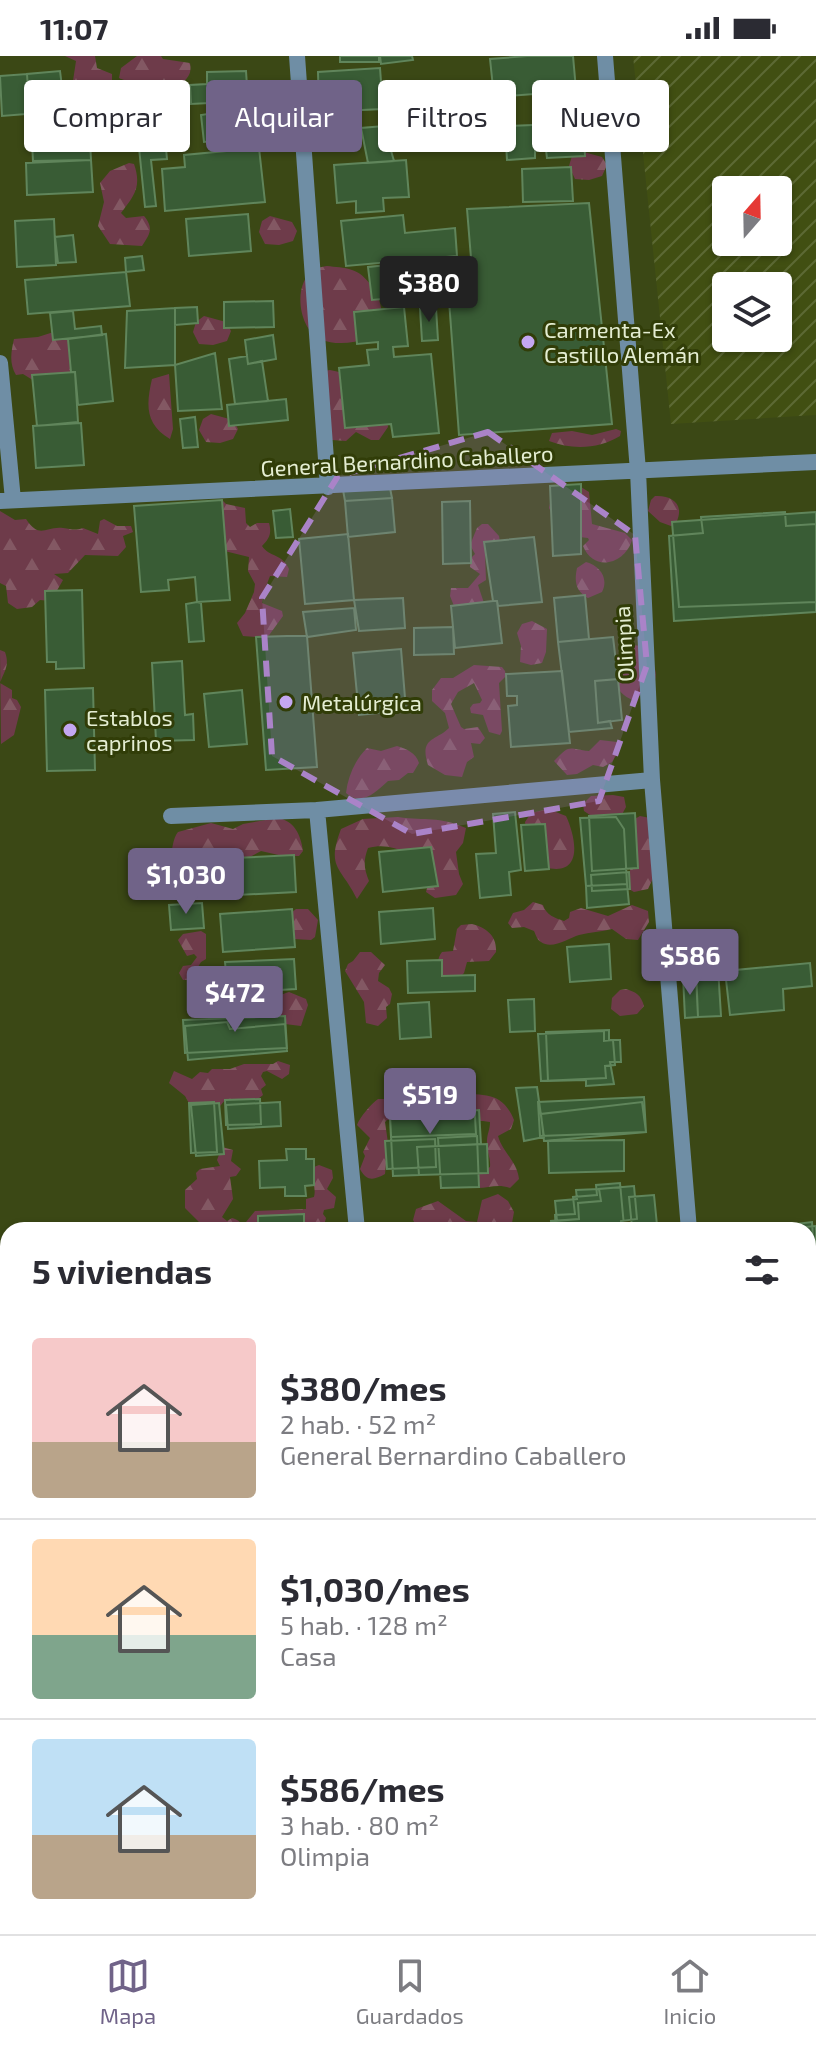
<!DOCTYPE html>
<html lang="es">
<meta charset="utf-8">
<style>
:root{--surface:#fff;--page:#f2f2f3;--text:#2b2b33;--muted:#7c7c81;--line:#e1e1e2;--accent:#706388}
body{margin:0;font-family:"Exo 2",sans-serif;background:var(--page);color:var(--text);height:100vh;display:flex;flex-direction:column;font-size:30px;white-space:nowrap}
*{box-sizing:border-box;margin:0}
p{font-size:26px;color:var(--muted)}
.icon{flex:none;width:44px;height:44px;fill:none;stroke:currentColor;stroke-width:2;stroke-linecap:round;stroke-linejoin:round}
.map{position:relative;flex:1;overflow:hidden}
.details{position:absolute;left:0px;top:1166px;width:816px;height:712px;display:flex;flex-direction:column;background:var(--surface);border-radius:24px 24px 0 0;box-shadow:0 2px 6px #0004}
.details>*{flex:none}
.top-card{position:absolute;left:24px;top:24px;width:768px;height:72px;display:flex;gap:16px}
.needle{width:52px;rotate:20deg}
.buttons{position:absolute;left:712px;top:120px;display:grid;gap:16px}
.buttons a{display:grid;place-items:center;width:80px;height:80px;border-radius:8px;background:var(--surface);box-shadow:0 2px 6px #0004;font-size:40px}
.price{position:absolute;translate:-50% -68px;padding:0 18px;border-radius:8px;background:var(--accent);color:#fff;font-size:26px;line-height:52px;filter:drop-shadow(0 2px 4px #0008)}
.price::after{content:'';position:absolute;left:50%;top:48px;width:24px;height:18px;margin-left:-12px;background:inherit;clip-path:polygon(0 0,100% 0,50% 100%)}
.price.on{background:#222;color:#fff}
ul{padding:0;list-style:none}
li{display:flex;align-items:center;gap:24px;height:200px;padding:0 32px}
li+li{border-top:2px solid var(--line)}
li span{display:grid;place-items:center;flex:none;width:224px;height:160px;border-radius:8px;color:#555}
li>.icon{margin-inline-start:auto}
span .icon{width:96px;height:96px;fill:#fffc;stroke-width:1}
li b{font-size:34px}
h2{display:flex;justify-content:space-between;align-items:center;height:96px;padding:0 32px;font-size:34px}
.chip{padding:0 28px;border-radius:8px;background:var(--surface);box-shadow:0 2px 6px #0004;font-size:28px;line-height:72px}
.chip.on{background:var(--accent);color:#fff}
.status{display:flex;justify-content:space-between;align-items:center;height:56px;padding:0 40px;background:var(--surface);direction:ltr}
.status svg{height:22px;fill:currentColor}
.tabs{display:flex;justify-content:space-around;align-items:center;height:112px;border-top:2px solid var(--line);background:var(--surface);font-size:22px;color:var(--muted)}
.tabs a{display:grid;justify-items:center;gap:4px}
.tabs .on{color:var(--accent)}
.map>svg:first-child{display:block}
</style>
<div class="status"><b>11:07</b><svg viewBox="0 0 49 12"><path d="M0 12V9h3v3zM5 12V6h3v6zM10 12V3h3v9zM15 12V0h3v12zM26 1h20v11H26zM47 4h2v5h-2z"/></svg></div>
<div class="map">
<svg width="816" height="1878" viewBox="0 0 816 1878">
<defs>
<pattern id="industrial-furrows" width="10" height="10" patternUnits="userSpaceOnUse" patternTransform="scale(2)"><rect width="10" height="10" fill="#414f12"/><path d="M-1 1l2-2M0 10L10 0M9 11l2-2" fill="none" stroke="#5c6934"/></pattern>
<pattern id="forest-firs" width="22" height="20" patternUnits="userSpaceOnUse" patternTransform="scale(2)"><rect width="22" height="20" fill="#6e3b4a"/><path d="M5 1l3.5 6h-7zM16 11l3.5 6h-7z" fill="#835863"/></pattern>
</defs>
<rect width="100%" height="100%" fill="#3b4815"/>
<path fill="url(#industrial-furrows)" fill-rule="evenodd" d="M633,0H816V359L671,368ZM726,134H778V186H726ZM726,230H778V282H726Z"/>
<path fill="url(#forest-firs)" d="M65,0H95L97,12L112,18V26L102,46C87,45 81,37 73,25L76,5Z
M137,0H161L163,3L190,7C192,18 188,22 180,29L158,26L153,33L161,34L189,55L188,61L174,74L168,71L166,58L160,46C144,46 139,43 134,28L119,22L121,12Z
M580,95L602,101L607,109L602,120L589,124L575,123L569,110L572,100Z
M129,107L134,108C142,131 134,140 121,157L126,162L144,160C154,172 150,178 142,190L110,188L98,170L104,146L100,127L110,115Z
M270,160L292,166L297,175L293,185L279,189L265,188L259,176L262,165Z
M327,210C335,211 344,211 352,214C367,218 384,244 381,259C379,267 373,275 369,282C352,287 337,290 320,283C298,273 292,226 315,213C318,211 323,211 327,210Z
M204,260L226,266L231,275L227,285L213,289L199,288L193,276L196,266Z
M63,273C79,284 78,304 70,321L36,326L23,318L16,319C9,307 11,296 14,283L38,281Z
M330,314L339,316L387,365L388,371L379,384H371L356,376L346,385L332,384L324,315Z
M169,318L173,373L170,383C145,368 146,349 152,323Z
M211,358L233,364L238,373L233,383L220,387L206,386L199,374L203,363Z
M616,373L621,375L620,380C599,393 572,394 549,385L552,377L572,375L592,379Z
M576,428L589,436L592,468L625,477L632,484C625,508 594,517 583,490L589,484L588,482L563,479L549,452L551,443Z
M655,440C673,439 685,449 676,467L671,470L660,466L648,455L651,444Z
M222,444L226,448L245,452L246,467L250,471L257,467H269C272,478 269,483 262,490C269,501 283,498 289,513L287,521L270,520L263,538L262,547L282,555L283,560L267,582L243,580L237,567L245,557L254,536L255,528L248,515L249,501L200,489L206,451Z
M0,455L15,464L26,463C40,484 45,470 63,472C72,473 74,475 83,472L98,478L100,465L104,463L117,470H131L133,476L123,480L126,491L118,500L85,499L68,517L54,518L63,524L51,545L40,544L32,551L17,553L8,547L6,530L0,527Z
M482,468H488L499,480L500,486L485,498L486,524L478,529L485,550H454L450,540L451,532H468L480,518L470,511L471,502L475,498L470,489L477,472Z
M586,506C600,510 609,522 602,536L588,542C576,535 574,526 577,512Z
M532,565L547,573L546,596L542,607L531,609L520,606L521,590L517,577L522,568Z
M631,589L643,590C661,618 662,626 633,644C614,637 613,620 608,602L619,600L622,592Z
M0,594L5,596C10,610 4,615 0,627L12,634V642L17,644L21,651L14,679L1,688Z
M474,609L502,611L505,615L506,620L499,627L502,675L500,679L489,676L483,659L471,657L470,652L473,648L480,647L482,644L474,627L458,636L451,648L461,671L464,673L478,671L485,682L480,688L471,687L474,701L467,706L462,721L445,719L428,709C419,681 436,685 449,672L445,657L432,645V634L441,622H453Z
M600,684L617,686L619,695L612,706L603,711L593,709L577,718L567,719L554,705C571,687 568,693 589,695Z
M397,690C407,693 416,697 419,707L413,717H408L399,724L388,725C376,736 361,751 346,737C348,720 355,704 367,692L381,695Z
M613,739L624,741L626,751L620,762L599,765L584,755L583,748L591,740Z
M548,753L566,760C577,784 583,822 544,811L526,772L525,766L531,757Z
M640,760L650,762L655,818L648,833L634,836L629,833L633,764Z
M398,761C427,765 438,760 466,772L463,787L456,796L459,818L463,828L456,839L435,842L426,836L432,813C413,799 392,785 368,792C363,805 364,813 369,825L357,843C341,810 326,813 341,773L363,763Z
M277,762C294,764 301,779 303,795L299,800H283L261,795L246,803L213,799L205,813L222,830L224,835L222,841L217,844L195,841L184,845L175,840C169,828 169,786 178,776L211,767L233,773L243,768Z
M533,846L543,849C546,859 555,862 564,865L569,862L570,856L581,852L608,860L632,849L648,855L649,866L638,884L626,883L612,873C601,876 590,876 579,879C569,882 552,894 541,886C537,884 536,879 534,875L524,871L512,872L508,867L513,857L524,854Z
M296,853H308L318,864L315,881L311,884L294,883L291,857Z
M472,868C487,872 497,880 496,896L489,905L467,906L464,917L460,921L444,922C439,913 435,905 442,896L453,895L457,873L461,869Z
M201,875L206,878V903L201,906L190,924H183L179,917L183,910L191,909L197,901L194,898L187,900L178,884L183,878Z
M360,896H371L385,909L379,917L378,925L389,932L392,938L390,948L386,951L387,962L378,970L366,967L364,946L345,915L348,908L353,905Z
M626,933C636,936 641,939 644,950L637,958L620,960L611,953L612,942L620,934Z
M289,936L306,943L308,949L301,970L285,968L274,954C275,943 278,939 289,936Z
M278,1005L290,1009L289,1018L282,1023L267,1015L263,1016L261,1020L266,1029L261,1033L263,1039L249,1050L225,1044L216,1055L189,1047L185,1040L169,1027L174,1015L192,1023L200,1016L208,1017L212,1013H230L244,1008H273Z
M429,1030C437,1033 446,1037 454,1038C481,1039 502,1034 514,1064L511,1073L498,1080C503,1097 517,1105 519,1123L510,1132C496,1127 488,1133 474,1132V1120L490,1111C491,1101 486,1095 487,1085C487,1078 490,1074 490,1066L483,1065L387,1064L385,1066L388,1087L385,1118C374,1124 367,1126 360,1113L365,1100L363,1096L370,1082L357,1069C360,1061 371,1048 378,1043H388L399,1038L411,1047L414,1044V1037L420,1031Z
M222,1091L233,1094L231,1105L241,1113L236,1120L230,1121L233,1143L222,1161L227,1165L232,1162C239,1164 242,1167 245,1174H181L195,1170L199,1166L185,1152V1134L197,1123L196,1117L200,1113L220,1110L217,1104Z
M319,1109L332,1114L333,1122L327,1133L336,1141L334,1152L324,1154L323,1158L326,1162L323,1173L248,1174L246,1166L255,1155L306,1153V1143L314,1141C317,1130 309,1122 314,1111Z
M498,1138L508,1145L514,1156L512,1167L518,1174H419L413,1164L416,1153L438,1145L466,1165L477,1166L482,1144Z
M8,1468V1551L0,1554V1474Z"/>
<path fill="#6e3b4a" d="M251,1870H673L674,1878H251Z"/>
<path fill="#395c35" stroke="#60855b" stroke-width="2" d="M340,0H379V6H340Z
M380,0H412L413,4L381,8Z
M527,0H573L577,45L535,49L534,38L494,41L490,3Z
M380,12L383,53L319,56L318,16Z
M60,15L62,31L28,34L27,18Z
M246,15L248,45L191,48L190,29L207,28V16Z
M27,18L28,34L74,30L76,54L2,60L0,20Z
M134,33L135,52L112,53L111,34Z
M241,47L245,82L204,86L201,59L208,58L207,50Z
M162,50L167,103L151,104L156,150L145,151L135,52Z
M583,62L585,100L547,102L546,94L535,95V102L507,104L505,70L558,68V63Z
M89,66L91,104L33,105L31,67Z
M384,70L394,105L368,107L361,72Z
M259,92L265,146L165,155L162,113L185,111L184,99Z
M91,104L93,136L27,139L26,107Z
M406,104L409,141L383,142L384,155L356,157V145L337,147L334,109Z
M571,111L573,145L523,146L522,113Z
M589,147L612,368L459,379L446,204L471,202L467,153Z
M248,158L251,195L189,200L186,163Z
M403,159L405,177L455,172L457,200L346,210L341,165Z
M54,163L56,209L17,211L15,165Z
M73,179L76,206L58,207L55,181Z
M142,200L144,214L126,216L125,202Z
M408,207L414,240L372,244L368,211Z
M126,216L130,250L28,258L25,224Z
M273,245L274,271L224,272V246Z
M197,251L198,267L175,269V252Z
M404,251L408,290L393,291L394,301L431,298L439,377L393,381L391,368L345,372L339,312L369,309L367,294L378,293V286L357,288L354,256Z
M175,252V309L125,312L127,255Z
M436,252L438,284L422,285L420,253Z
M73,255L75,273L101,270L102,279L53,284L50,257Z
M106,278L113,345L78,349L75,316H71L68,283Z
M273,279L276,303L248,308L245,284Z
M215,297L222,353L178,355L175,309Z
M247,300L248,308L262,305L268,345L235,348L229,303Z
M75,316L78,366L37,370L32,319Z
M286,343L288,364L229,370L227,349Z
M195,361L198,391L183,392L180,363Z
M81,367L84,409L36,412L33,370Z
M581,428V498L553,500L550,430Z
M390,432L392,442L345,445L343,434Z
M392,442L395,476L348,481L345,445Z
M222,444L230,544L197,546L195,521L168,524L169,534L141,536L134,450Z
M470,445L471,507L443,508L442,446Z
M290,453L293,481L276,482L273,455Z
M785,456L786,470L816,468V556L674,565L669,480L703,477L701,461Z
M816,456V546L679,551L672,466Z
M348,478L354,544L305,548L299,483Z
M534,481L542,546L498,550L497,545H493L484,486Z
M82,534L84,612L56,613V606H47L45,535Z
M585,539L589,583L558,586L554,542Z
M403,542L405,572L359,575L354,544Z
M493,545H497L502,587L455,592L451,550Z
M197,546L201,547L204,585L189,586L186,548Z
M354,552L356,574L307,581L303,556Z
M453,571L454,598L414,599V572Z
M287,580H307L317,711L266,714L256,581Z
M613,581L618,623L595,625L598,667L610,665L612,672L569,676L558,586Z
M401,593L406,654L359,659L353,597Z
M182,605L185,659L193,658L194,684L156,685L152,607Z
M562,615L570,687L511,691L508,650L517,649V640H507L506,618Z
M618,623L622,664L598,667L595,625Z
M93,632L95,714L47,715L45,634Z
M242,634L247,688L209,691L204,638Z
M515,756L521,814L509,816L511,839L480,842L476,798L496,797L493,758Z
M635,757L638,812L592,815L589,760Z
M616,761L624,773L627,828L586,830L580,762Z
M545,768L549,813L525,815L521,769Z
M431,791L438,830L383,836L379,796Z
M294,799L296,836L237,839L235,802Z
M629,816L630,833L592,835L591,819Z
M627,828L629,848L587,852L586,830Z
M202,847L204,872L171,874L169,849Z
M433,852L435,883L381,888L379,856Z
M292,853L295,891L223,896L220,858Z
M609,888L611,923L570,926L567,891Z
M294,903L296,933L231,937L230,918H226L225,906Z
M442,904V920L475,919V935L408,937L407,905Z
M810,907L812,930L783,933L784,954L730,959L725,915Z
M718,912L721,960L698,961L696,913Z
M683,920H696L698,961L685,962Z
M534,943L535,975L510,976L508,944Z
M429,946L431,981L400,983L398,948Z
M285,960L287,992L185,997L183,964Z
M227,966L230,973L285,968L287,995L188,1004L185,970Z
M609,974V984H620L621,1006H610L614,1028L586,1030V1024L548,1025L546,976Z
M604,975V985L613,984L615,1009L605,1010L606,1022L541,1025L538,978Z
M537,1031L544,1081L524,1085L516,1032Z
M644,1041L646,1076L540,1080L538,1046Z
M260,1043L261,1068L226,1069L225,1044Z
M474,1044L476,1078L391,1081L389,1047Z
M214,1046L217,1096L191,1097L189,1047Z
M280,1046L281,1070L228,1073L226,1049Z
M642,1046L646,1076L544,1085L541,1058Z
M219,1047L224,1098L196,1100L191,1049Z
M479,1054L481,1088L417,1091L419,1119L393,1120L390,1059Z
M477,1080L479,1131L441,1132L438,1082Z
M435,1083L436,1111L387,1113L385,1085Z
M624,1084V1115L549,1117L548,1085Z
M487,1088L488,1117L419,1119L417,1091Z
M286,1093H306V1103H314V1129L305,1130L306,1140H285V1131L260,1132L259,1105L287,1104Z
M620,1127L624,1170L556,1174L555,1159L575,1158L573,1141L597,1139L596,1129Z
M634,1130L637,1163L621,1165L622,1174H552L551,1165L579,1163L578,1147L601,1145L599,1133Z
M599,1133L601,1145L578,1147L579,1163L557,1165L555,1145L577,1143L576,1134Z
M654,1139L657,1169L632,1171L629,1141Z
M304,1158V1174H258V1160Z
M812,1166L816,1234L808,1235V1174H779V1170Z
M319,1168V1174H253V1171Z
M816,1170V1225L808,1226V1174H773Z
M808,1234H816V1277L808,1278Z
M808,1239H816V1288H812V1295H808Z
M0,1367H8V1407H0Z
M8,1423V1460L0,1461V1424Z
M0,1431H8V1468H0Z
M816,1547V1588L808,1589V1548Z
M816,1558V1594H808V1559Z
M808,1608H816V1646H808Z
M163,1870H195L196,1878H163Z
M164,1870H199V1878H164Z
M200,1870H236L237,1878H200Z
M204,1870H240V1872L239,1878H205Z"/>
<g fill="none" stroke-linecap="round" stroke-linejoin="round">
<path stroke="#6f8ea5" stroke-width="16" d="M297,0L328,431
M605,0L638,415L652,724L689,1174
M0,307L13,444
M0,445L816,406
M317,754L357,1174
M171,760L317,754L652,724
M0,1640L8,1639
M747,1870L748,1878"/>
</g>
<path fill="#aa83c8" fill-opacity="0.2" stroke="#aa83c8" stroke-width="6" stroke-dasharray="16 10" stroke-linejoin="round" d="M488,376L635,479L647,609L599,745L412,778L272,700L262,542L338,420Z"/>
<g fill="#c4a7f1" stroke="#313d08" stroke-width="3">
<circle cx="528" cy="286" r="8"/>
<circle cx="286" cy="646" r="8"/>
<circle cx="70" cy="674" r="8"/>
</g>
<g text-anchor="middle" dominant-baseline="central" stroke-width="6" stroke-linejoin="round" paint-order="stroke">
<g font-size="22" fill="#e4edd2" stroke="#313d08" text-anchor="start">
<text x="544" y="273">Carmenta-Ex<tspan x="544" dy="25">Castillo Alemán</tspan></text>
<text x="302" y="646">Metalúrgica</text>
<text x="86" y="661">Establos<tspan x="86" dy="25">caprinos</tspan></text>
</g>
<g font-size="22" fill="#e4edd2" stroke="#313d08">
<text transform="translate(407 404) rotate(-3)">General Bernardino Caballero</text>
<text transform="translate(623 588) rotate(-93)">Olimpia</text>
</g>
</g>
</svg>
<div class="buttons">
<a><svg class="needle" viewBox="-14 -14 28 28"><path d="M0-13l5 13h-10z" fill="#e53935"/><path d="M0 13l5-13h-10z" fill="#7c7c81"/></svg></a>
<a><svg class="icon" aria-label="layers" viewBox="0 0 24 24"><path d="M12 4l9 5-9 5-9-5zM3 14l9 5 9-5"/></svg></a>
</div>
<b class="price on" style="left:429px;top:268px">$380</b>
<b class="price" style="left:186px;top:860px">$1,030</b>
<b class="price" style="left:690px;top:941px">$586</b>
<b class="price" style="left:235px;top:978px">$472</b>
<b class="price" style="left:430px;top:1080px">$519</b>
<div class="top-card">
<a class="chip">Comprar</a>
<a class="chip on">Alquilar</a>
<a class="chip">Filtros</a>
<a class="chip">Nuevo</a>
</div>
<section class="details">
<h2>5 viviendas<svg class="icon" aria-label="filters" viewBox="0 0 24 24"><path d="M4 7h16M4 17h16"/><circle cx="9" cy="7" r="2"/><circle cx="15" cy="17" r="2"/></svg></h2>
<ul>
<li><span style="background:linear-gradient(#f6c9c9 65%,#b9a48a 0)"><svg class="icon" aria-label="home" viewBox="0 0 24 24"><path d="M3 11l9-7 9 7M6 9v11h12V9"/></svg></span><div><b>$380/mes</b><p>2 hab. · 52 m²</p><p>General Bernardino Caballero</p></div></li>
<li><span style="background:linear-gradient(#ffd9b3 60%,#7fa58c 0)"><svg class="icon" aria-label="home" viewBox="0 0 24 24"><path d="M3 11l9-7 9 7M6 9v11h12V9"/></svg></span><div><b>$1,030/mes</b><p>5 hab. · 128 m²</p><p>Casa</p></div></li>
<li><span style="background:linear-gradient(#bfe0f5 60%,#b9a48a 0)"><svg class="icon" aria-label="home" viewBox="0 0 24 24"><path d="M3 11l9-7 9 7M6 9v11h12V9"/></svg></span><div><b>$586/mes</b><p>3 hab. · 80 m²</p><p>Olimpia</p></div></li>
</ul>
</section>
</div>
<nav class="tabs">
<a class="on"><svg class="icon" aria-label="map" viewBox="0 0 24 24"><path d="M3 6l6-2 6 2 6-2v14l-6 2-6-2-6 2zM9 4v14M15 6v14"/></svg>Mapa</a>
<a><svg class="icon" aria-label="saved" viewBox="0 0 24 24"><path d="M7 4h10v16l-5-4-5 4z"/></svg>Guardados</a>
<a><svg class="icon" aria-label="home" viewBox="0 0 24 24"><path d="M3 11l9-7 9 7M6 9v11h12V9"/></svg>Inicio</a>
</nav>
